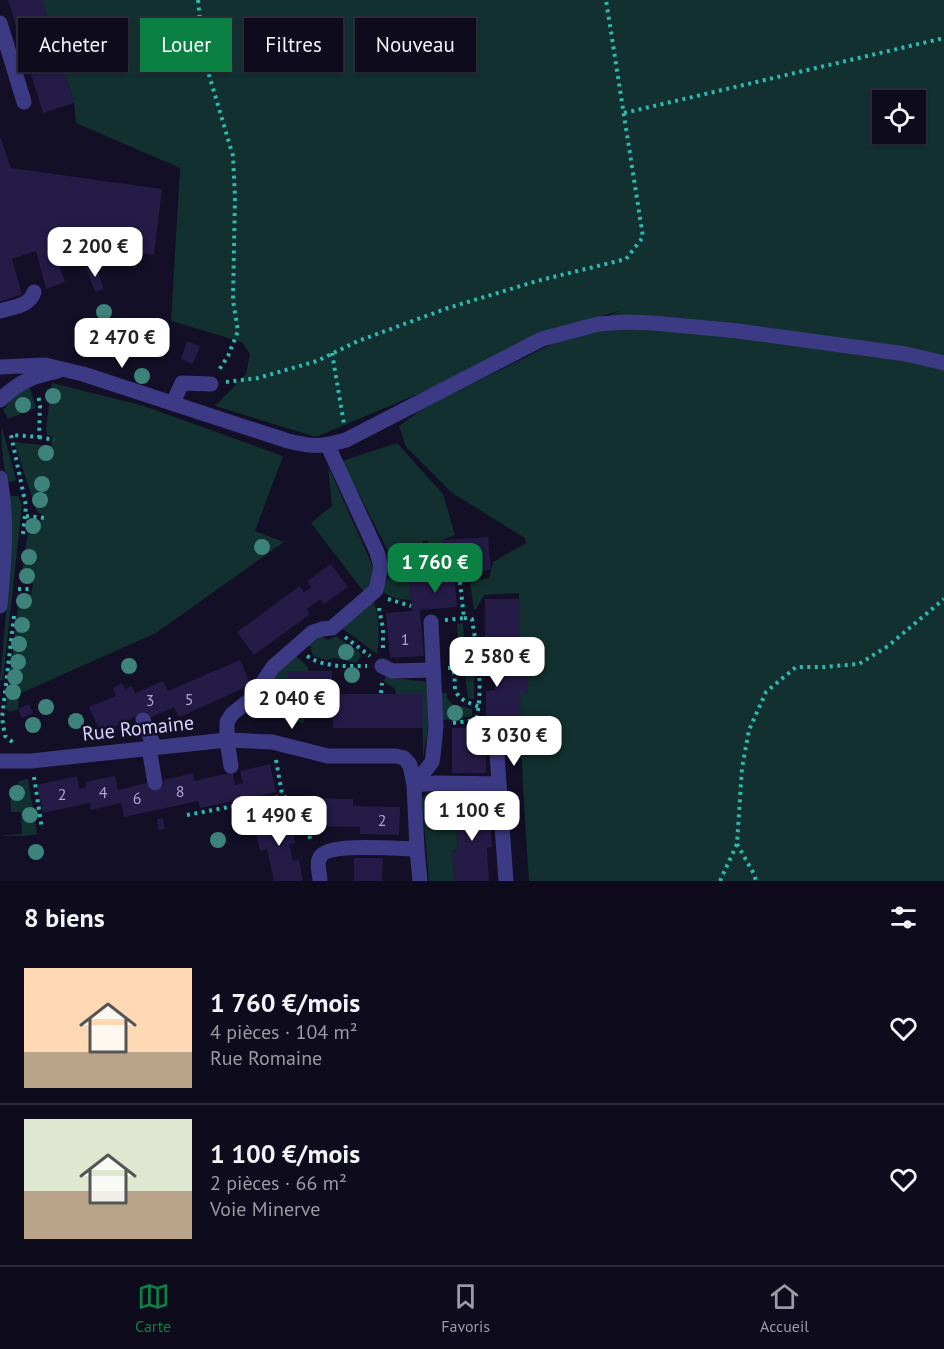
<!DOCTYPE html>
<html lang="fr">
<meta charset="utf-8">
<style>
:root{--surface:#0e0b1c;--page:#171425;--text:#f1f3f6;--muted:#9b9ba3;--line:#2e2b3b;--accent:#0b8043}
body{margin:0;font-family:"PT Sans",sans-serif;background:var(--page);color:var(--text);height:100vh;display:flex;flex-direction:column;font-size:22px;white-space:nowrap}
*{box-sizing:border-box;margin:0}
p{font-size:20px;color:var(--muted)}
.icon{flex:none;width:33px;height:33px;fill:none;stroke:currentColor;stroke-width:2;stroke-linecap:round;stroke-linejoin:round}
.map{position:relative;height:881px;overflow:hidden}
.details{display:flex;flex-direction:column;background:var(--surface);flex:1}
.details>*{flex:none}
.hud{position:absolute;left:18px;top:18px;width:600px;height:54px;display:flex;gap:12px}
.controls{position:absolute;left:872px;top:90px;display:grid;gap:12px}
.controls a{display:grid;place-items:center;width:54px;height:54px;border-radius:0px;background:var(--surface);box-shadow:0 2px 4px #0004,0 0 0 2px var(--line);font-size:30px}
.price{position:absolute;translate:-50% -51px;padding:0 14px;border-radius:12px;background:#fff;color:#222;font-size:20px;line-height:39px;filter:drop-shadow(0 2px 3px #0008)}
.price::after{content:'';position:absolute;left:50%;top:36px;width:18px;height:14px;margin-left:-9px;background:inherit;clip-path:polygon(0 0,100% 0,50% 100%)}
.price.selected{background:var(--accent);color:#fff}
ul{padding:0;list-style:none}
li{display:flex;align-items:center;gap:18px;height:150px;padding:0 24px}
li+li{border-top:2px solid var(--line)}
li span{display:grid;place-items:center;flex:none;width:168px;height:120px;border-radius:0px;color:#555}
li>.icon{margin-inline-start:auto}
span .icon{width:72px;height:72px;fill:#fffc;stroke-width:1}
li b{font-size:26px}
h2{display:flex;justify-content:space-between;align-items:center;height:72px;padding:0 24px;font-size:26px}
.tag{padding:0 21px;border-radius:0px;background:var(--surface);box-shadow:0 2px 4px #0004,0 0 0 2px var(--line);font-size:21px;line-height:54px}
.tag.selected{background:var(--accent);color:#fff}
.dock{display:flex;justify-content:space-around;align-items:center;height:84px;border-top:2px solid var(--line);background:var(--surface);font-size:16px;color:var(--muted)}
.dock a{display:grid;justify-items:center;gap:3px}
.dock .selected{color:var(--accent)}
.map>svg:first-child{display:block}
</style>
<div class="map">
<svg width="944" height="881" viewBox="0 0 944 881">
<rect width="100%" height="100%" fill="#130f26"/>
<path fill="#12302f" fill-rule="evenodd" d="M42,0H944V881H529C525,818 520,754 520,690H522V693L528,692V645H520L519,593L484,595L476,609H474L470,583L489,578L493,562L526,543L525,538L452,493L406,447L399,426L425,407L619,311L529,338L425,391L316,437L215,406L246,374L250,354L242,342L171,321L180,168L76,123L74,103ZM882,100H915V134H882Z
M52,383L144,406L283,456L255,531L284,542L156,633L19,694L18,709L9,712L6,708L19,598L21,594H31L33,584L25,583L21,580L29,524L31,521H41L42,514L37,512L14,442L51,446L52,437L47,435L46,428Z
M29,385L36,408L8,419L3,410L13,397Z
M2,427L16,480L7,483C4,467 0,443 2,427Z
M397,443L443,494L455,535L442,540L445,574L409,577L411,600C399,600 389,597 381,590C389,571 400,569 418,565L428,540L423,541L415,561L389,567L387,549L342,461Z
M328,466L374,569V583L364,592L311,523L332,506Z
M9,496H18L22,505L3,680H0L10,568Z
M372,598C380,615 380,635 377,654L342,628Z
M463,623L465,650L474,656V699H468L465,675L460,669L457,624Z
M321,636L328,640L336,636L359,652L361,656L356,663L335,658L326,660L313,656L309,643Z
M295,655L308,667V671H287V705H309L303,723L278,716L246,713L247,709L279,668Z
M385,677L428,682L429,723L423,758L422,694H396L395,689L384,682Z
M439,693H447V698L452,704L472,709V716L443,720Z
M28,779L37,834L25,836H6V835L22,834L21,812H11L10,791L20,781Z
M433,791L488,793L489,802L455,805L458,850L452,851L455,881H429L422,799L426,794Z"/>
<path fill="#241b47" d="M8,0H42L74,103L43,113Z
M0,136L11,168L162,189L154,255L98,247L96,262L56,257L65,282L46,289L36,251L12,259L22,294L0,302Z
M95,264L104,289L95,292L86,267Z
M187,341L200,346L193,364L181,359Z
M488,537L491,570L454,573L457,607L420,610L424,656L390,658L386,613L412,611L409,577L445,574L442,540Z
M331,564L348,587L324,604L320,599L307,609L310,614L254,655L237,632L300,586L304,592L311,587L307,581Z
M485,599H520V645H528V693H522V690H520V736H486V773H452V728H486V691L495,690V645H485Z
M240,660L251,685L179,717L174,707L147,719L144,713L101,733L89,707L116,696L113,688L122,683L125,689L132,686L135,693L163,681L168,691Z
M287,671H332V694H423V728H333L332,705H287Z
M29,704L33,713L22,718L18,709Z
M270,764L276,792L200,808L198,801L124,817L121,803L91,810L90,803L43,813L37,785L77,776L79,789L86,787L85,782L115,776L118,790L147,783L149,789L164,786L163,780L193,773L194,781L233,772L235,785L243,783L240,771Z
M313,798L353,799V806L400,807L399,835L360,834V827L313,826Z
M489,802L492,847L487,848L489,881H455L452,851L458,850L455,805Z
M289,814L295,843L289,844L293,861L299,859L303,881H274L267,849L260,851L253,821Z
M163,818L165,829L158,830L157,819Z
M354,858H383L382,881H354Z"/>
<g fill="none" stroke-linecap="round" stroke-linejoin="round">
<path stroke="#2fb8b0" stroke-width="4" stroke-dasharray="3 4.5" stroke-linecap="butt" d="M198,0L202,42L207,68L233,156L235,197L233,300L238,331L228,356L219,370
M624,113L944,38
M332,353L344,424
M226,382L258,378L317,361L358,341L448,308L537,281L626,259L643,237L606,0
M39,437L54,440
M26,516L45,518
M23,534L26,506L11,435L39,437L40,406L38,394
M396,569C420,561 417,564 426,540
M18,589H32
M388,599L411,606
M379,608L383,629V651
M14,616L2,718L5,736L15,744
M464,618L472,619C477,651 484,688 476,720L482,728
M445,620L464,618L459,573
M345,637L370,656
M307,656C325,668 346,666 367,666
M448,668H452C456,675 454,681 455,688C457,700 470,703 479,707
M381,693L382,683
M453,723L476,720
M276,760L282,794L286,798L302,804L311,843
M34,777L42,829
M187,815L276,798L282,794
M737,844L754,874L756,881
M720,881L737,844L742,768L749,730L766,692L796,667H824L859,664L888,646L944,599"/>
<path stroke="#3d3a85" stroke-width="15" d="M0,23L24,102
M0,311C13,307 30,306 34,292
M0,367L45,365L83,374L288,441C312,447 322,447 346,440L542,339L598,324L626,322L654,323L738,331L906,354L944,363
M0,400C20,381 31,377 58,371
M173,403L182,383L211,384
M0,478C8,521 4,563 0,606
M382,666L392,671L432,670
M143,720L155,748
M149,748L155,783
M497,753L499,784
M0,761H31L227,740L272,742L328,756H396L404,758L410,765L414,785L417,849L420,881
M231,766L227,740V722L232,714L252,698L273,667L313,632L322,629L332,628L376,590L381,567L377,552L328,446
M414,785L437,783L499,784L506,881
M414,785L432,762L433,756L436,726L431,622
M320,881C320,874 316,864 320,857C328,842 399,849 417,849"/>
</g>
<g fill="#3d827b">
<circle cx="104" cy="312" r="8"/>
<circle cx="142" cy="376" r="8"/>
<circle cx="53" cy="396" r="8"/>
<circle cx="23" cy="405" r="8"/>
<circle cx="46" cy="453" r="8"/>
<circle cx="42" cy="484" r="8"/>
<circle cx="40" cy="500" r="8"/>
<circle cx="33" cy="526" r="8"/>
<circle cx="262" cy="547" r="8"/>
<circle cx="29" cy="557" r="8"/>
<circle cx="27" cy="576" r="8"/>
<circle cx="24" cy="601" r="8"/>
<circle cx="22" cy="625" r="8"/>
<circle cx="19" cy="644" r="8"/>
<circle cx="346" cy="652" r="8"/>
<circle cx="18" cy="662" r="8"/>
<circle cx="467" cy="663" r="8"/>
<circle cx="129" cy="666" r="8"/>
<circle cx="352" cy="675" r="8"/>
<circle cx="15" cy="677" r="8"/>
<circle cx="13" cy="692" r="8"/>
<circle cx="46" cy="707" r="8"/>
<circle cx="455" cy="713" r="8"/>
<circle cx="76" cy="721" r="8"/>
<circle cx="33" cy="725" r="8"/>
<circle cx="17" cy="793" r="8"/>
<circle cx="30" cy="815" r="8"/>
<circle cx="218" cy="840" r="8"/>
<circle cx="36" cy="852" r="8"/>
</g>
<g text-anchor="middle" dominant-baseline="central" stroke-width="5" stroke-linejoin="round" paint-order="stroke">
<g font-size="16" fill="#aca6d1">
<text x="405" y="639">1</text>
<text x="189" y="699">5</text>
<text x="150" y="700">3</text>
<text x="180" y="791">8</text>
<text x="103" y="792">4</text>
<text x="62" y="794">2</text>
<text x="137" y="798">6</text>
<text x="382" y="820">2</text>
</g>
<g font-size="20" fill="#d9d4ff" stroke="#130f26">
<text transform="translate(138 728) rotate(-6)">Rue Romaine</text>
</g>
</g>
</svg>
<div class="controls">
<a><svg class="icon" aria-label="locate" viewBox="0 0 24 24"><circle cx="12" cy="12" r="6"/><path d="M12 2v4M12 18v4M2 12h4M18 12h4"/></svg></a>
</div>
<b class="price" style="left:95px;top:278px">2 200 €</b>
<b class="price" style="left:122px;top:369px">2 470 €</b>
<b class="price selected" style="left:435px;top:594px">1 760 €</b>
<b class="price" style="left:497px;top:688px">2 580 €</b>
<b class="price" style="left:292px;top:730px">2 040 €</b>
<b class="price" style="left:514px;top:767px">3 030 €</b>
<b class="price" style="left:472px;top:842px">1 100 €</b>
<b class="price" style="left:279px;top:847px">1 490 €</b>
<div class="hud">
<a class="tag">Acheter</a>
<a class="tag selected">Louer</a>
<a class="tag">Filtres</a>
<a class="tag">Nouveau</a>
</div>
</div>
<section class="details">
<h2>8 biens<svg class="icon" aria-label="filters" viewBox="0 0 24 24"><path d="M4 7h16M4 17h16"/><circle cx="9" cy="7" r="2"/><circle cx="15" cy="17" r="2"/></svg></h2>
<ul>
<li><span style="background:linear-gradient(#ffd9b3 70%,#b9a48a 0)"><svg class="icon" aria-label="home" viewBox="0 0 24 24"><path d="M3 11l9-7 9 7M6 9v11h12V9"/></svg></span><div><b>1 760 €/mois</b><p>4 pièces · 104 m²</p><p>Rue Romaine</p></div><svg class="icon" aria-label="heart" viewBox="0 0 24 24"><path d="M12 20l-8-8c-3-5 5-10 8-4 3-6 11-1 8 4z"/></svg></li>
<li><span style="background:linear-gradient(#dfe7d0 60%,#b9a48a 0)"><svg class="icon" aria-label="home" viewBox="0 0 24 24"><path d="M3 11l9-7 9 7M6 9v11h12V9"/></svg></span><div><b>1 100 €/mois</b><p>2 pièces · 66 m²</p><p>Voie Minerve</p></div><svg class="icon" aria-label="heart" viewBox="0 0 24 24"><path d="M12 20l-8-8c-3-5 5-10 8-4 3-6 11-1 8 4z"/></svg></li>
</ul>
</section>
<nav class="dock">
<a class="selected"><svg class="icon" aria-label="map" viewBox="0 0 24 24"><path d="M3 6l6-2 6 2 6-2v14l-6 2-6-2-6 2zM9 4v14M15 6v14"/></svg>Carte</a>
<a><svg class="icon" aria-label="saved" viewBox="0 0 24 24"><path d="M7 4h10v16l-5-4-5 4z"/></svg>Favoris</a>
<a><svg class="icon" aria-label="home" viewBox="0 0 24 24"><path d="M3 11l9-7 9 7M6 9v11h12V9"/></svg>Accueil</a>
</nav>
